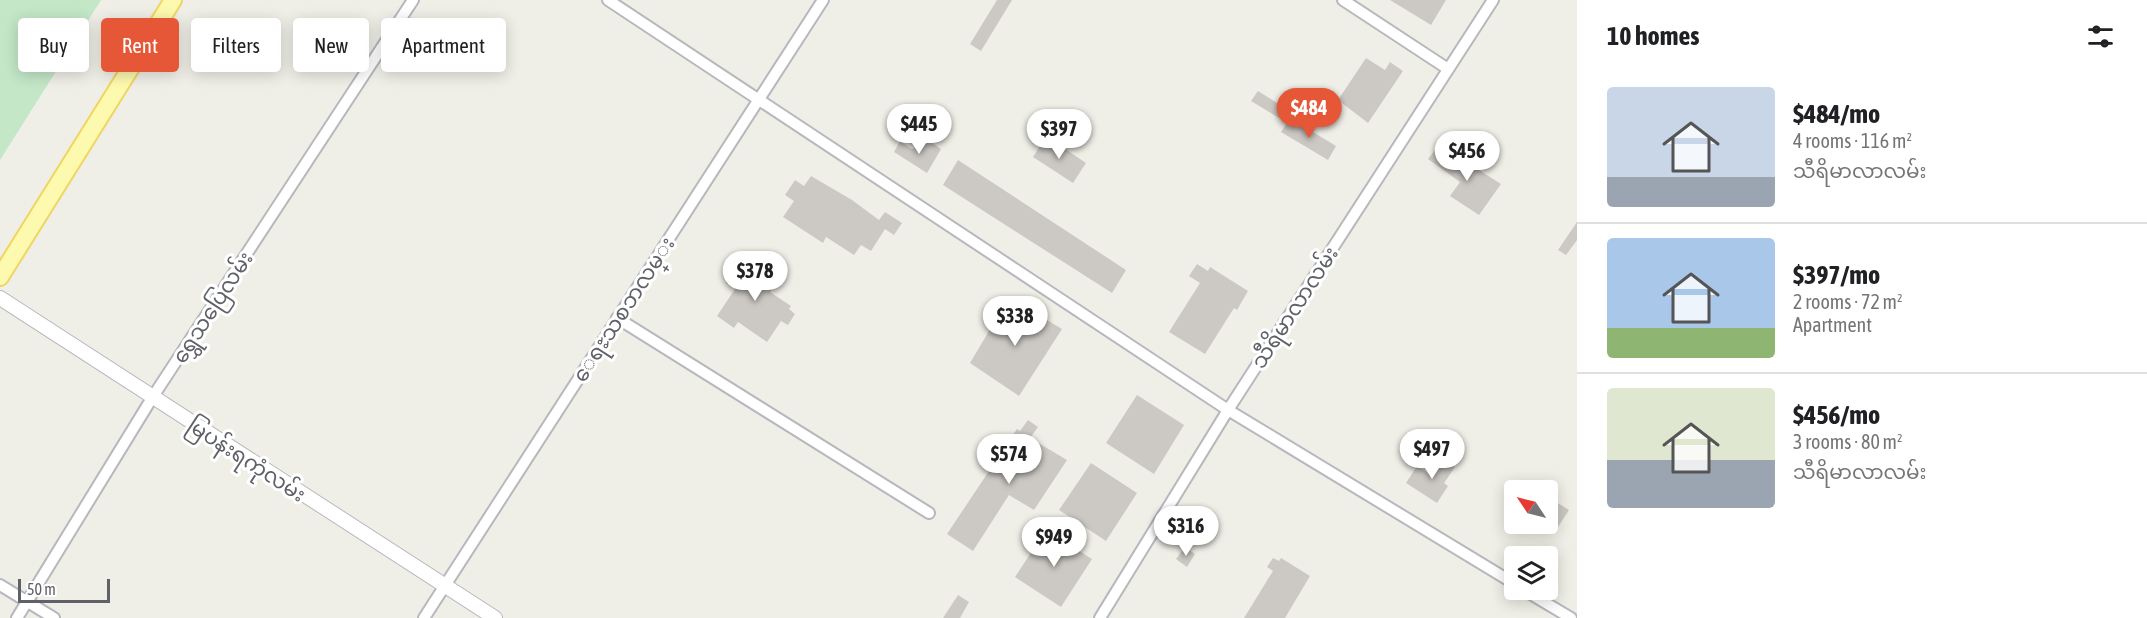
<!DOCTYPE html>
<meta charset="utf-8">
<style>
:root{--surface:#fff;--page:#f6f6f6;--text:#202124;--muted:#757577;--line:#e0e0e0;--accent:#e65737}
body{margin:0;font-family:"Asap Condensed","Noto Sans Myanmar",sans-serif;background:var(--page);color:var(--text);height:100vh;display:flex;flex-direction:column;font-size:22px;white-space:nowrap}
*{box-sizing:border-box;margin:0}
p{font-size:20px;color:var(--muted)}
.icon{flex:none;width:33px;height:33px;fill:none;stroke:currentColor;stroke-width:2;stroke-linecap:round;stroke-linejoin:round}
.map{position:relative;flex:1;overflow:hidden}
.drawer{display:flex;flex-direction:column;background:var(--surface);width:570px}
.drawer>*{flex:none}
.guide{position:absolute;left:18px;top:18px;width:570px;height:54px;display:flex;gap:12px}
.needle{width:39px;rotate:305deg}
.tools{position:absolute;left:1504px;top:480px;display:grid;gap:12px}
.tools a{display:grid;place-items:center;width:54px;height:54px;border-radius:6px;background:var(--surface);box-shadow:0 3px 15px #0003;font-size:30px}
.scale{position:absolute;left:18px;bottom:15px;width:92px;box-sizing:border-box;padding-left:6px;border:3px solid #5e6167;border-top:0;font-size:16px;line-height:21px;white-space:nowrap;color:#5e6167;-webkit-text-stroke:4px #fff;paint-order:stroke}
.price{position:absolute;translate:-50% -51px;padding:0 14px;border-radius:21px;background:#fff;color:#222;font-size:20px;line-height:39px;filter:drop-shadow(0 2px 3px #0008)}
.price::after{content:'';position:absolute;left:50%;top:36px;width:18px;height:14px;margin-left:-9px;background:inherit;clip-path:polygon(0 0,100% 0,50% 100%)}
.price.current{background:var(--accent);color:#fff}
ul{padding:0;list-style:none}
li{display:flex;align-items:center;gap:18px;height:150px;padding:0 30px}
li+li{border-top:2px solid var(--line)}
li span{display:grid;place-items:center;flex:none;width:168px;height:120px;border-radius:6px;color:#555}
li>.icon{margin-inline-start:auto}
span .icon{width:72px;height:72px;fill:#fffc;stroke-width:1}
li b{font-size:26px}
h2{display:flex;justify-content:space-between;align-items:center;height:72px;padding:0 30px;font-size:26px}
.chip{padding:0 21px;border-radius:6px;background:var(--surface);box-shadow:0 3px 15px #0003;font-size:21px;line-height:54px}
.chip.current{background:var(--accent);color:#fff}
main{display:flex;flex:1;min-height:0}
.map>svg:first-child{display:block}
</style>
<main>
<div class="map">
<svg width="1577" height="618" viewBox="0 0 1577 618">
<rect width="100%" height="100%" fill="#f0efe7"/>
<path fill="#c4e7c8" d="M0,0H101L0,160Z"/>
<path fill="#ccc9c4" d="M997,0H1012L981,51L970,44Z
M1390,0H1446L1431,25Z
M1366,58L1385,70L1390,62L1403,71L1368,123L1338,100Z
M1258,91L1285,108L1279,118L1251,101Z
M1290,118L1336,146L1328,160L1281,132Z
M1046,136L1086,163L1073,183L1033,157Z
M900,141L912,149L931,142L941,149L927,173L894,152Z
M1441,148L1469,168L1471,165L1501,184L1479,215L1450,196L1460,182L1428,159L1435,150L1438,152Z
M958,160L1126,270L1112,293L943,185Z
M811,176L852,200L879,220L885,212L902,223L894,235L885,229L871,251L861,245L854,255L826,237L823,243L783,217L794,201L785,195L795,180L804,186Z
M1577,222V240L1566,255L1558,250Z
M757,256L775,268L766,282L774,287L770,292L791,306L789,309L795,314L788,325L781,321L767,342L738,322L734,328L717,316L735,289L726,283L734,270L744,276Z
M1197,264L1208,271L1210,267L1248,291L1237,310L1234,308L1205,354L1169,332L1200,283L1189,276Z
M1013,300L1062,329L1019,396L970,363L1002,309Z
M1137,395L1184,425L1154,474L1106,443Z
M1028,420L1038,427L1030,438L1067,460L1034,510L1009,495L973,551L947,534L1017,429L1020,431Z
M1442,458L1455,467L1444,483L1448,486L1437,503L1406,483L1417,466L1431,475Z
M1091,463L1137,493L1106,541L1059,510Z
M1548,497L1569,510L1556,530L1548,525Z
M1046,530L1092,559L1061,607L1015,577Z
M1185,547L1195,554L1187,567L1176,559Z
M1273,558L1279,561L1281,558L1310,576L1285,618H1244L1273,571L1267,567Z
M958,595L969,602L960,618H943Z"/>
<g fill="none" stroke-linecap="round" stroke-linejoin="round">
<g stroke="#b7b8bd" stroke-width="14">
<path id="minor" d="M608,0L1228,410L1515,584
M1343,0L1448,69
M617,318L929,513
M0,585L54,618
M1524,590L1571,618
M17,618L152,398L413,0
M424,618L823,0
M1100,618L1228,410L1493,0"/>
</g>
<g stroke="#b7b8bd" stroke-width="16">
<path id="tertiary" d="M0,298L495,618"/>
</g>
<g stroke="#efd661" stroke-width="20">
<path id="primary" d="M0,277L173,0"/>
</g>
<use href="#minor" stroke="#fff" stroke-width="10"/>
<use href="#tertiary" stroke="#fff" stroke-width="14"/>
<use href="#primary" stroke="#fdf9af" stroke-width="16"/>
</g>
<g text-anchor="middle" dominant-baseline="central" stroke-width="6" stroke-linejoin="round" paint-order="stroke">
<g font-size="21" fill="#5e6167" stroke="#fff">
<text transform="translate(212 307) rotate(-57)">ရွှေသပြေလမ်း</text>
<text transform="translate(1294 307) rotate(-57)">သီရိမာလာလမ်း</text>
<text transform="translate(623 309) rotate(-57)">ေရႊသစၥာလမ္း</text>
<text transform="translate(247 459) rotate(33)">မြပန်းရကုံလမ်း</text>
</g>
</g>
</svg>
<div class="tools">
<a><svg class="needle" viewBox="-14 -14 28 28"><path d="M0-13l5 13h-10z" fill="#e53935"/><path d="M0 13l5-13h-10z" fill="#757577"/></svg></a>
<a><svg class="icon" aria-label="layers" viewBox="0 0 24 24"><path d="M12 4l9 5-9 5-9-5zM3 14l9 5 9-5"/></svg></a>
</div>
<div class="scale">50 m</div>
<b class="price current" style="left:1309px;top:139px">$484</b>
<b class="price" style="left:919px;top:155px">$445</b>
<b class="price" style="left:1059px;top:160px">$397</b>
<b class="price" style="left:1467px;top:182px">$456</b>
<b class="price" style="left:755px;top:302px">$378</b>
<b class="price" style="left:1015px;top:347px">$338</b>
<b class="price" style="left:1432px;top:480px">$497</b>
<b class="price" style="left:1009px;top:485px">$574</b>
<b class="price" style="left:1186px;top:557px">$316</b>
<b class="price" style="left:1054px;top:568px">$949</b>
<div class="guide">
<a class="chip">Buy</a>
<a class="chip current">Rent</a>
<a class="chip">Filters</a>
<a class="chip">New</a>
<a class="chip">Apartment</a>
</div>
</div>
<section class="drawer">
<h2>10 homes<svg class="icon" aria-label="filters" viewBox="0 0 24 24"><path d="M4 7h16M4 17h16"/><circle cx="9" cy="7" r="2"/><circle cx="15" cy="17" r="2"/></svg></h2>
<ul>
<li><span style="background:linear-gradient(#c9d6e8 75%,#9aa5b1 0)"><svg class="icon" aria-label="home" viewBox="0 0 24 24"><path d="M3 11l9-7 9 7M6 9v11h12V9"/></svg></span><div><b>$484/mo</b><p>4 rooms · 116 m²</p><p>သီရိမာလာလမ်း</p></div></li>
<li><span style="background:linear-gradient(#a9c7e8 75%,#8fb573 0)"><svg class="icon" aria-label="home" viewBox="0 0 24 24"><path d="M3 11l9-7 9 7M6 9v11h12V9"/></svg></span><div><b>$397/mo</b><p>2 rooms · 72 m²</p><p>Apartment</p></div></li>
<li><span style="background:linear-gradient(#dfe7d0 60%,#9aa5b1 0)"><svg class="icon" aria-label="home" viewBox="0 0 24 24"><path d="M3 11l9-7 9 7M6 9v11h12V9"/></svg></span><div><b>$456/mo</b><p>3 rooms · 80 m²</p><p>သီရိမာလာလမ်း</p></div></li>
</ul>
</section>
</main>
